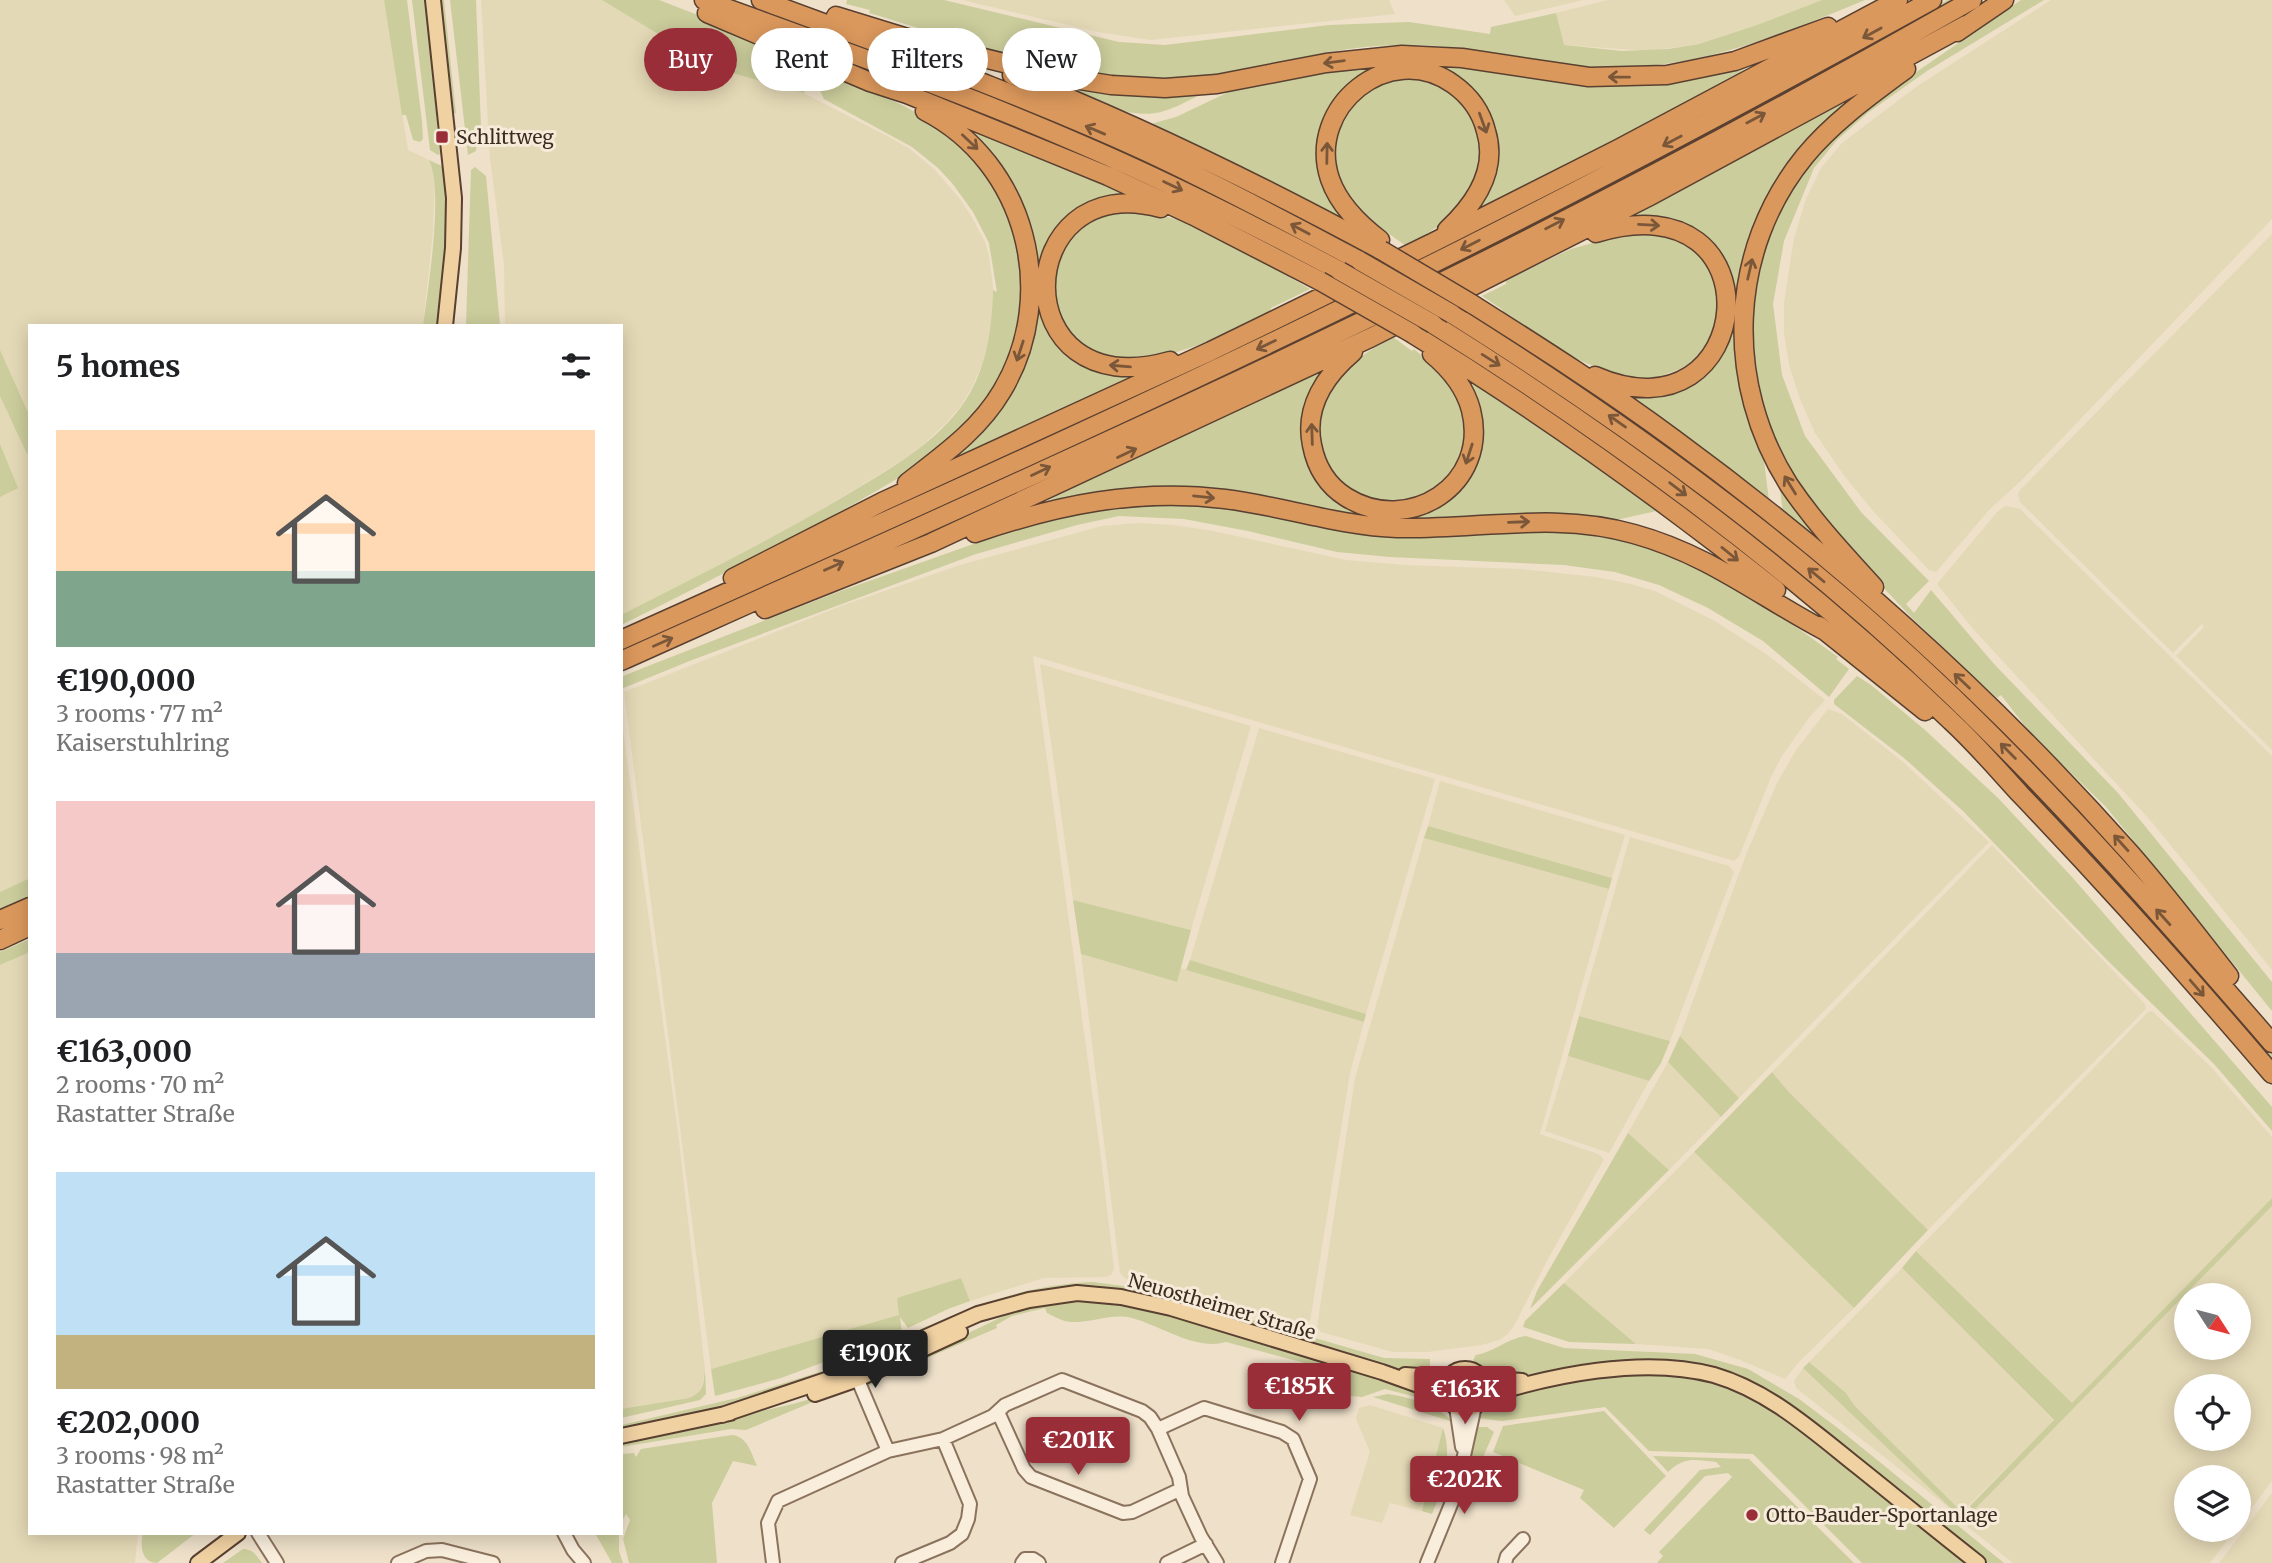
<!DOCTYPE html>
<meta charset="utf-8">
<style>
:root{--surface:#fff;--page:#f2f2f2;--text:#202124;--muted:#757577;--accent:#992e38}
body{margin:0;font-family:Merriweather,serif;background:var(--page);color:var(--text);height:100vh;display:flex;flex-direction:column;font-size:26px;white-space:nowrap}
*{box-sizing:border-box;margin:0}
p{font-size:23px;color:var(--muted)}
.icon{flex:none;width:38px;height:38px;fill:none;stroke:currentColor;stroke-width:2;stroke-linecap:round;stroke-linejoin:round}
.map{position:relative;flex:1;overflow:hidden}
.drawer{position:absolute;left:28px;top:324px;width:595px;height:1211px;display:flex;flex-direction:column;background:var(--surface);border-radius:0px;box-shadow:0 4px 18px #0003}
.drawer>*{flex:none}
.guide{position:absolute;left:644px;top:28px;width:665px;height:63px;display:flex;gap:14px}
.needle{width:46px;rotate:126deg}
.tools{position:absolute;left:2174px;top:1283px;display:grid;gap:14px}
.tools a{display:grid;place-items:center;width:77px;height:77px;border-radius:50%;background:var(--surface);box-shadow:0 4px 18px #0003;font-size:35px}
.price{position:absolute;translate:-50% -60px;padding:0 16px;border-radius:7px;background:var(--accent);color:#fff;font-size:23px;line-height:46px;filter:drop-shadow(0 2px 4px #0008)}
.price::after{content:'';position:absolute;left:50%;top:42px;width:21px;height:16px;margin-left:-10px;background:inherit;clip-path:polygon(0 0,100% 0,50% 100%)}
.price.current{background:#222;color:#fff}
ul{padding:0;list-style:none}
li{display:grid;align-content:center;gap:14px;height:371px;padding:0 28px}
li span{display:grid;place-items:center;height:217px;border-radius:0px;color:#555}
li>.icon{margin-inline-start:auto}
span .icon{width:126px;height:126px;fill:#fffc;stroke-width:1}
li b{font-size:30px}
h2{display:flex;justify-content:space-between;align-items:center;height:84px;padding:0 28px;font-size:30px}
.pill{padding:0 24px;border-radius:32px;background:var(--surface);box-shadow:0 4px 18px #0003;font-size:24px;line-height:63px}
.pill.current{background:var(--accent);color:#fff}
.map>svg:first-child{display:block}
</style>
<div class="map">
<svg width="2272" height="1563" viewBox="0 0 2272 1563">
<rect width="100%" height="100%" fill="#eee0c9"/>
<path fill="#e4d9b6" fill-rule="evenodd" d="M0,0H384L408,150L429,160L435,172L433,232L423,325L30,326V878L0,892Z
M481,0H602L714,68L804,93L817,100L893,139L910,149L935,170L960,199L970,214L985,242L989,256L993,287L992,327L983,362L972,387L961,406L946,423L913,454L776,537L621,615V326L505,325L504,265L490,158Z
M962,0H1389L1395,14L1151,40L1098,32Z
M1504,0H1583L1515,16Z
M1608,0H1822L1757,25L1699,44L1649,51L1563,45L1556,13Z
M2051,0H2272V219L2024,478L1990,509L1936,572L1929,570L1873,511L1843,474L1815,433L1800,399L1789,365L1784,333V303L1794,238L1806,199L1821,168L1842,143L1916,87Z
M2272,234V750L2176,656L2204,627L2202,624L2173,653L2020,502L2018,495L2020,490Z
M2006,506L2020,509L2272,756V970L2151,821L1974,630L1937,584L1998,511Z
M1138,523L1173,525L1213,531L1346,560L1405,565L1521,569L1596,577L1627,583L1655,591L1715,621L1766,654L1825,700L1808,719L1782,756L1771,777L1739,857L1734,861L1033,656L1100,1150L1114,1268L1112,1274L1107,1277L1044,1278L970,1301L961,1278L900,1315L711,1369L624,692L841,606L960,565L1102,526Z
M1040,664L1251,726L1191,930L1073,900Z
M1828,709L1842,714L1902,761L1989,842L1739,1098L1680,1036L1747,852L1778,781L1796,750Z
M621,715L678,1132L705,1369L702,1388L699,1394L689,1398L621,1409Z
M1259,728L1435,779L1366,1014L1190,960Z
M1440,781L1625,835L1612,878L1428,826Z
M1630,837L1729,866L1734,872L1670,1041L1579,1016Z
M1424,838L1609,889L1540,1134L1598,1154L1604,1159L1548,1259L1514,1326L1508,1334L1499,1340L1482,1345L1427,1352H1393L1321,1332L1317,1327L1355,1078Z
M1992,845L2145,1004L2146,1009L1928,1230L1788,1091L1772,1072Z
M30,952V1533H138L135,1563H0V965Z
M1081,954L1176,982L1180,968L1364,1022L1350,1073L1310,1321L1304,1327L1126,1279L1120,1273Z
M2152,1011L2211,1067L2272,1137V1198L2072,1404L1916,1251L2148,1012Z
M1568,1056L1649,1081L1609,1153L1545,1131Z
M1668,1062L1721,1117L1669,1170L1628,1133Z
M1694,1152L1854,1308L1798,1363L1785,1379L1743,1361L1708,1349L1636,1344L1564,1283Z
M2272,1206V1481L2238,1526V1477H2186V1530H2235L2210,1563H2013L1968,1527L1967,1521L1973,1511ZM2186,1295H2238V1348H2186ZM2186,1386H2238V1438H2186Z
M1902,1268L2054,1421L1962,1512L1854,1405L1846,1393L1809,1362Z
M1803,1368L1912,1470L1957,1514L1796,1388L1794,1381Z
M1370,1405L1443,1428L1422,1511L1390,1503L1382,1523L1350,1515L1370,1452L1356,1419L1359,1408Z
M2272,1493V1563H2219Z"/>
<path fill="#cbcd9c" d="M384,0H407L422,122L423,139L420,142L413,140L406,115H402Z
M412,0H429L439,93L435,101L440,154L438,155L430,150Z
M439,0H444L456,114L452,111Z
M450,0H476L481,127L478,129L476,151L468,155Z
M602,0H659L708,19L813,67L804,93L714,68Z
M847,0H944L1119,42L1165,45L1329,25L1409,22L1490,34L1491,27L1556,13L1564,45L1622,51L1668,49L1699,44L1757,25L1822,0H1865C1776,37 1689,73 1591,67C1526,63 1463,43 1397,45C1324,46 1255,73 1183,78C1080,86 968,42 869,13L870,10L846,4Z
M1947,0H1958C1788,93 1617,188 1443,274C1172,407 896,529 621,653V648L1831,65Z
M2021,0H2044L1927,71L1869,112L1837,140L1814,168L1784,241L1773,304L1782,375L1805,436L1861,512L1929,581L1906,604L1914,613L1931,590L1994,664L2118,793L2272,982V1011L2106,807L2032,735L2001,695L1997,698L1912,618L1848,550L1809,502L1770,437L1750,364L1752,285L1779,204L1828,139L1909,77Z
M843,37L1068,125L1182,177L1353,264L1348,267L841,42Z
M1428,62L1594,84L1627,85L1660,83L1747,67L1731,79L1702,95L1472,214L1493,161L1459,83L1382,70L1323,131L1353,225L1231,162L1151,126L1154,123L1176,117L1235,89L1333,68Z
M822,71C887,98 950,117 991,181C996,189 1004,198 1007,208C1012,219 1014,232 1017,243C1034,304 1012,373 971,420C938,459 873,493 828,518C760,555 691,591 621,625V615C696,577 771,540 843,497C885,472 931,447 961,407C986,373 992,331 993,290L997,292L989,243L973,212L952,183L938,168L912,147L824,99L817,85Z
M1412,79C1475,87 1501,155 1461,204C1447,222 1426,235 1406,246L1385,231L1382,234C1368,219 1350,204 1341,184C1319,131 1356,79 1412,79Z
M1061,86L1202,92V94C1189,100 1176,108 1161,112C1127,120 1092,99 1061,86Z
M1858,94L1826,124L1741,278L1769,501L1622,392L1717,356L1718,258L1643,219L1623,220Z
M973,132L1000,140L1134,197L1053,241L1052,331L1144,372L932,471L976,433L1036,295L986,152Z
M429,160L446,168C450,221 444,273 439,325L423,326C428,289 444,190 429,160Z
M475,167L486,176L500,325H466L471,170Z
M1115,213L1157,214L1178,220L1209,233L1290,275L1289,277L1310,289L1271,308L1270,314C1223,335 1171,363 1118,358C1087,355 1052,323 1054,290C1054,283 1057,276 1058,269C1059,265 1059,258 1061,254C1071,232 1093,219 1115,213Z
M1625,234C1636,234 1651,232 1662,235C1734,251 1739,355 1666,374C1660,376 1652,379 1646,379C1590,375 1546,341 1501,312L1503,310L1482,296L1506,284V280L1571,249Z
M1393,337L1412,351L1414,349C1443,373 1470,403 1464,443C1460,462 1448,481 1432,490C1362,532 1289,456 1332,387C1347,363 1370,350 1393,337Z
M0,350L30,417V452L27,454L0,396Z
M1329,367L1314,394L1325,484L1402,515L1471,464L1457,372L1517,410L1661,510L1616,520L1614,523L1381,520L1295,507L1061,501L1044,503L1067,490Z
M0,444L18,488L0,497Z
M1779,481L1822,541L1821,542L1783,513Z
M1196,501L1330,525L1576,530L1629,541L1690,563L1774,611L1838,657L1836,659L1849,669L1829,697L1763,641L1708,608L1659,585L1615,572L1564,565L1390,557L1337,552L1248,531L1184,519L1119,516L1077,525L976,554L692,660L621,689V677L643,668L838,592L1047,518L1088,508Z
M1887,645L2040,794L2250,1028L2272,1053V1060L2113,877L2055,815L1994,753L1883,649Z
M1857,676L1871,685L1925,730L1998,798L2072,877L2272,1107V1131L2214,1064L2106,959L1963,811L1904,758L1834,704V700Z
M1428,826L1612,878L1609,889L1424,838Z
M30,878V896L0,910V892Z
M1073,900L1191,930L1177,982L1081,954Z
M30,939V952L0,965V952Z
M1190,960L1366,1014L1364,1022L1186,970Z
M1579,1016L1670,1041L1661,1063L1649,1081L1568,1056Z
M1680,1036L1739,1098L1721,1117L1668,1062Z
M1772,1072L1788,1091L1928,1230L1854,1308L1694,1152Z
M1628,1133L1669,1170L1530,1309L1537,1291Z
M2272,1198V1206L1973,1511L1970,1506L2054,1420L1902,1268L1916,1251L2072,1403Z
M961,1278L970,1301L948,1309L908,1328L900,1317L902,1333L781,1378L715,1396L711,1369L899,1315L897,1298Z
M1093,1282L1145,1289L1384,1358L1430,1359V1373L1406,1371L1064,1289L840,1372L837,1366C922,1331 999,1285 1093,1282Z
M1564,1283L1636,1344L1569,1342L1523,1327L1525,1321Z
M1065,1300H1103L1134,1304L1429,1393L1428,1398L1424,1399L1385,1389L1362,1397L1350,1396L1340,1379L1327,1369L1226,1342C1195,1351 1162,1326 1132,1318C1111,1313 1093,1323 1073,1322C1063,1322 1055,1317 1047,1313L1045,1308L1012,1316L996,1325L997,1328L883,1377L869,1386L868,1381L1004,1316L1031,1305Z
M1526,1336L1564,1348L1695,1354L1748,1369L1799,1399L1839,1429L2004,1563H1988C1948,1530 1908,1498 1868,1466C1816,1425 1767,1380 1701,1365C1679,1360 1654,1360 1632,1362C1600,1364 1489,1391 1473,1360L1476,1355C1494,1352 1508,1338 1526,1336Z
M1809,1362L1846,1393L1854,1405L1962,1512L1957,1514L1803,1368Z
M832,1368L835,1373C766,1399 693,1417 621,1431V1425L737,1398Z
M705,1369L706,1394L700,1400L621,1418V1409L689,1398C705,1391 703,1385 705,1369Z
M1663,1372L1721,1382L1776,1408L1969,1563H1862L1753,1454L1649,1451L1605,1407L1502,1421L1477,1418C1480,1412 1484,1405 1490,1401C1517,1382 1627,1373 1663,1372Z
M1455 1390a11 11 0 1 1 22 0a11 11 0 1 1-22 0Z
M841,1390L746,1430L731,1429L621,1447V1443L793,1404Z
M1388,1394C1409,1397 1439,1406 1453,1422L1373,1397Z
M1604,1411L1666,1476L1614,1528L1580,1498L1584,1490L1493,1452L1503,1426Z
M1475,1427H1487L1494,1432L1470,1487L1465,1489Z
M1443,1428C1453,1455 1443,1488 1432,1514L1422,1511Z
M732,1435C748,1437 751,1453 757,1466L733,1461L712,1503L717,1563H629L623,1539L630,1520L626,1514L621,1523V1454L634,1453L636,1457L641,1449Z
M1653,1456L1749,1459L1854,1563H1657L1663,1556L1659,1552L1732,1477L1728,1473L1705,1476L1650,1535L1644,1530L1700,1470L1721,1467L1716,1462C1695,1460 1685,1456 1668,1472Z
M143,1533H196L157,1563C141,1562 140,1546 143,1533Z
M595,1533H619V1551L623,1563H612Z
M243,1549C253,1549 256,1555 262,1563H223Z"/>
<g fill="none" stroke-linecap="round" stroke-linejoin="round">
<g stroke="#8b725d" stroke-width="16">
<path id="minor" d="M855,1373L888,1451
M1456,1407L1462,1447
M998,1412L1024,1469L1031,1477L1123,1513L1132,1512L1181,1489
M1158,1429L1204,1408L1282,1432L1293,1439L1310,1479L1282,1563
M258,1533L277,1563
M564,1533L573,1550L584,1563
M398,1563L426,1551L442,1550L493,1563
M773,1563L768,1523L778,1501L888,1451L943,1439L993,1416L1005,1405L1062,1380L1142,1411L1150,1417L1158,1429L1179,1477L1182,1496L1201,1537L1217,1563
M902,1563L950,1543L962,1534L968,1519L970,1504L943,1439
M1022,1563L1025,1559H1033L1039,1563
M1167,1563L1206,1544
M1427,1563L1456,1492L1475,1406
M1505,1563L1507,1556L1523,1539"/>
</g>
<g stroke="#594031" stroke-width="18">
<path id="major" d="M433,0L454,198L453,248L445,326
M1445 1389a20 20 0 1 1 40 0a20 20 0 1 1-40 0Z
M1405,1375L1449,1378
M1481,1378L1522,1381
M815,1394L858,1379L960,1332
M1483,1397C1551,1375 1643,1356 1714,1375C1769,1391 1813,1431 1857,1466C1897,1498 1937,1531 1978,1563
M722,1415L838,1376L978,1314L1029,1300L1077,1293L1121,1297L1171,1308L1382,1372L1446,1395
M621,1436L730,1413
M198,1563L238,1533"/>
</g>
<g stroke="#594031" stroke-width="21">
<path id="highway" d="M704,0C833,47 962,92 1087,147C1173,184 1257,227 1340,271
M761,0C896,50 1032,98 1162,159C1229,191 1295,226 1360,261
M707,13L870,82L907,94L1108,176L1194,216L1320,281
M836,16L940,48
M1957,32L2004,0
M931,45L1061,77L1111,85L1165,88L1217,84L1326,63L1402,55L1462,58L1589,77L1667,75L1735,61L1828,27
M1012,75C1139,125 1261,185 1381,250
M1161,208C1010,167 1002,408 1170,361
M1380,240C1359,224 1339,205 1330,179C1306,107 1389,39 1453,84C1470,96 1481,111 1486,131C1498,170 1475,204 1447,230
M1472,304C1540,347 1609,391 1674,439C1839,560 1994,700 2130,853C2165,893 2197,935 2229,976
M1452,314C1630,426 1801,550 1953,697C2066,806 2169,924 2272,1043
M1433,324C1617,439 1794,569 1951,721C1976,744 1998,770 2021,795C2108,886 2191,979 2272,1074
M1413,334C1540,412 1659,497 1776,590
M1353,352C1326,375 1304,407 1312,445C1316,466 1327,485 1346,497C1408,536 1490,485 1471,410C1465,387 1450,369 1432,354
M1595,376C1758,447 1782,176 1596,233
M907,483C943,455 979,430 1002,391C1060,294 1026,163 925,111
M975,533C1057,505 1138,488 1225,499C1282,506 1339,526 1397,528C1477,530 1555,511 1634,534C1710,555 1760,597 1827,632
M733,578L882,502L1211,351L1434,242L1618,149L1898,0
M1874,587C1844,554 1814,522 1789,485C1724,383 1728,250 1805,156C1833,122 1871,95 1906,69
M765,609L931,543L1372,337L1648,197L1966,25
M1819,626L1925,711
M621,640C904,513 1188,387 1466,247C1623,168 1778,85 1932,0
M621,661C817,573 1012,486 1207,395C1467,274 1723,142 1972,0
M0,920L30,907
M0,940L30,926"/>
</g>
<use href="#minor" stroke="#f9eedc" stroke-width="12"/>
<use href="#major" stroke="#f0d1a2" stroke-width="14"/>
<use href="#highway" stroke="#db985c" stroke-width="18"/>
<g stroke="#594031" stroke-width="21" stroke-linecap="butt">
<path id="highway-bridge" d="M1381,250L1472,304
M1360,261L1452,314
M1340,271L1433,324
M1320,281L1413,334"/>
</g>
<use href="#highway-bridge" stroke="#db985c" stroke-width="18"/>
</g>
<defs><path id="oneway-shaft" d="M-6 0H5M1.5-3L5.5 0L1.5 3" fill="none" stroke-width="1.6" stroke-linecap="round" stroke-linejoin="round" transform="scale(1.75)"/></defs>
<g stroke="#7b5739">
<use href="#oneway-shaft" transform="translate(1872 33) rotate(151)"/>
<use href="#oneway-shaft" transform="translate(1334 62) rotate(172)"/>
<use href="#oneway-shaft" transform="translate(1619 77) rotate(-179)"/>
<use href="#oneway-shaft" transform="translate(1756 118) rotate(-28)"/>
<use href="#oneway-shaft" transform="translate(1483 123) rotate(70)"/>
<use href="#oneway-shaft" transform="translate(1095 130) rotate(-157)"/>
<use href="#oneway-shaft" transform="translate(1672 141) rotate(152)"/>
<use href="#oneway-shaft" transform="translate(970 142) rotate(43)"/>
<use href="#oneway-shaft" transform="translate(1327 153) rotate(-89)"/>
<use href="#oneway-shaft" transform="translate(1173 186) rotate(26)"/>
<use href="#oneway-shaft" transform="translate(1555 224) rotate(-27)"/>
<use href="#oneway-shaft" transform="translate(1649 225) rotate(3)"/>
<use href="#oneway-shaft" transform="translate(1300 229) rotate(-152)"/>
<use href="#oneway-shaft" transform="translate(1470 245) rotate(153)"/>
<use href="#oneway-shaft" transform="translate(1750 269) rotate(-77)"/>
<use href="#oneway-shaft" transform="translate(1266 345) rotate(154)"/>
<use href="#oneway-shaft" transform="translate(1020 351) rotate(108)"/>
<use href="#oneway-shaft" transform="translate(1491 360) rotate(32)"/>
<use href="#oneway-shaft" transform="translate(1120 366) rotate(-175)"/>
<use href="#oneway-shaft" transform="translate(1617 421) rotate(-145)"/>
<use href="#oneway-shaft" transform="translate(1312 434) rotate(-92)"/>
<use href="#oneway-shaft" transform="translate(1127 453) rotate(-25)"/>
<use href="#oneway-shaft" transform="translate(1469 454) rotate(108)"/>
<use href="#oneway-shaft" transform="translate(1041 471) rotate(-25)"/>
<use href="#oneway-shaft" transform="translate(1790 485) rotate(-122)"/>
<use href="#oneway-shaft" transform="translate(1678 489) rotate(37)"/>
<use href="#oneway-shaft" transform="translate(1204 497) rotate(6)"/>
<use href="#oneway-shaft" transform="translate(1519 522) rotate(-2)"/>
<use href="#oneway-shaft" transform="translate(1730 554) rotate(39)"/>
<use href="#oneway-shaft" transform="translate(834 566) rotate(-24)"/>
<use href="#oneway-shaft" transform="translate(1816 575) rotate(-140)"/>
<use href="#oneway-shaft" transform="translate(663 642) rotate(-24)"/>
<use href="#oneway-shaft" transform="translate(1962 681) rotate(-137)"/>
<use href="#oneway-shaft" transform="translate(2008 751) rotate(-135)"/>
<use href="#oneway-shaft" transform="translate(2121 843) rotate(-132)"/>
<use href="#oneway-shaft" transform="translate(2163 917) rotate(-132)"/>
<use href="#oneway-shaft" transform="translate(2197 988) rotate(49)"/>
</g>
<g fill="#992e38" stroke="#f6ebd9" stroke-width="2.5">
<rect x="435" y="130" width="14" height="14" rx="3.5"/>
<circle cx="1752" cy="1515" r="7"/>
</g>
<g text-anchor="middle" dominant-baseline="central" stroke-width="6" stroke-linejoin="round" paint-order="stroke">
<g font-size="19" fill="#3b2b21" stroke="#f6ebd9" text-anchor="start">
<text x="456" y="137">Schlittweg</text>
<text x="1766" y="1515">Otto-Bauder-Sportanlage</text>
</g>
<g font-size="19" fill="#3b2b21" stroke="#f6ebd9">
<text transform="translate(1222 1306) rotate(16)">Neuostheimer Straße</text>
</g>
</g>
</svg>
<div class="tools">
<a><svg class="needle" viewBox="-14 -14 28 28"><path d="M0-13l5 13h-10z" fill="#e53935"/><path d="M0 13l5-13h-10z" fill="#757577"/></svg></a>
<a><svg class="icon" aria-label="locate" viewBox="0 0 24 24"><circle cx="12" cy="12" r="6"/><path d="M12 2v4M12 18v4M2 12h4M18 12h4"/></svg></a>
<a><svg class="icon" aria-label="layers" viewBox="0 0 24 24"><path d="M12 4l9 5-9 5-9-5zM3 14l9 5 9-5"/></svg></a>
</div>
<b class="price current" style="left:875px;top:1390px">€190K</b>
<b class="price" style="left:1299px;top:1423px">€185K</b>
<b class="price" style="left:1465px;top:1426px">€163K</b>
<b class="price" style="left:1078px;top:1477px">€201K</b>
<b class="price" style="left:1464px;top:1516px">€202K</b>
<div class="guide">
<a class="pill current">Buy</a>
<a class="pill">Rent</a>
<a class="pill">Filters</a>
<a class="pill">New</a>
</div>
<section class="drawer">
<h2>5 homes<svg class="icon" aria-label="filters" viewBox="0 0 24 24"><path d="M4 7h16M4 17h16"/><circle cx="9" cy="7" r="2"/><circle cx="15" cy="17" r="2"/></svg></h2>
<ul>
<li><span style="background:linear-gradient(#ffd9b3 65%,#7fa58c 0)"><svg class="icon" aria-label="home" viewBox="0 0 24 24"><path d="M3 11l9-7 9 7M6 9v11h12V9"/></svg></span><div><b>€190,000</b><p>3 rooms · 77 m²</p><p>Kaiserstuhlring</p></div></li>
<li><span style="background:linear-gradient(#f6c9c9 70%,#9aa5b1 0)"><svg class="icon" aria-label="home" viewBox="0 0 24 24"><path d="M3 11l9-7 9 7M6 9v11h12V9"/></svg></span><div><b>€163,000</b><p>2 rooms · 70 m²</p><p>Rastatter Straße</p></div></li>
<li><span style="background:linear-gradient(#bfe0f5 75%,#c2b280 0)"><svg class="icon" aria-label="home" viewBox="0 0 24 24"><path d="M3 11l9-7 9 7M6 9v11h12V9"/></svg></span><div><b>€202,000</b><p>3 rooms · 98 m²</p><p>Rastatter Straße</p></div></li>
</ul>
</section>
</div>
